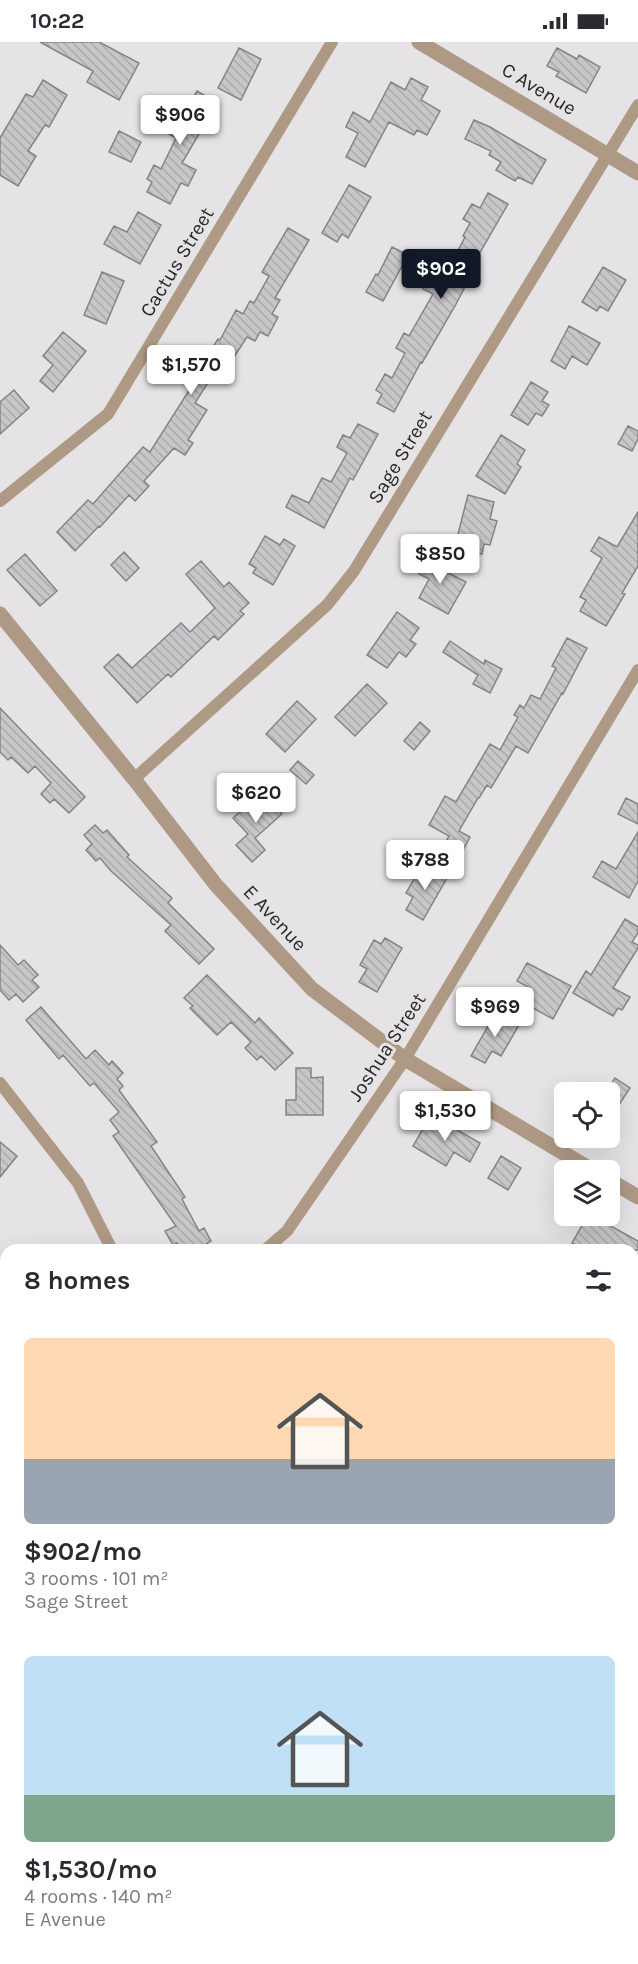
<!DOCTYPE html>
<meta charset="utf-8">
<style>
:root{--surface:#fff;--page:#f2f2f3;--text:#2b2b33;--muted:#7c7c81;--accent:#111827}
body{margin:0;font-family:Karla,sans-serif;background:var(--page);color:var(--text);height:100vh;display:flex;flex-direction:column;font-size:22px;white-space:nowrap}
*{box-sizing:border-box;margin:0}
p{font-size:20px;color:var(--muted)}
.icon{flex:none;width:33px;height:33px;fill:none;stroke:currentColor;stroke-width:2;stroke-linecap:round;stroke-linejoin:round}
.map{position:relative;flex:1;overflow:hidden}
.sheet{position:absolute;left:0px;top:1202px;width:639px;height:722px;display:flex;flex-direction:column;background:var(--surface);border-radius:18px 18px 0 0;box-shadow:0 6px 24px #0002}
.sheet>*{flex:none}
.controls{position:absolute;left:554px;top:1040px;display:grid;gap:12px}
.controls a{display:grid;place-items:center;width:66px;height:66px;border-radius:9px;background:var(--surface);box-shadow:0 6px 24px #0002;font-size:30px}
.price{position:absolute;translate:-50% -51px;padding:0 14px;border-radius:6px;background:#fff;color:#222;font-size:20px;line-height:39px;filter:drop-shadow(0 2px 3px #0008)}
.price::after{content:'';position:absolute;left:50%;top:36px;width:18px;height:14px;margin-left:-9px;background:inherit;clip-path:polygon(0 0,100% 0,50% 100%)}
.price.current{background:var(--accent);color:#fff}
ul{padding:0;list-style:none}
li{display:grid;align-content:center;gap:12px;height:318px;padding:0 24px}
li span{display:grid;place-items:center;height:186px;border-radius:9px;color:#555}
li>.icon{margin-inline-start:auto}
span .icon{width:108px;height:108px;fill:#fffc;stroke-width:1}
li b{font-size:26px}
h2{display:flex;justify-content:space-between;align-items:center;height:72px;padding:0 24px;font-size:26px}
.status{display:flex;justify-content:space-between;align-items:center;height:42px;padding:0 30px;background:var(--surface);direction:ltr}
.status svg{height:16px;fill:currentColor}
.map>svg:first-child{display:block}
</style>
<div class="status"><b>10:22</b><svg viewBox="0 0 49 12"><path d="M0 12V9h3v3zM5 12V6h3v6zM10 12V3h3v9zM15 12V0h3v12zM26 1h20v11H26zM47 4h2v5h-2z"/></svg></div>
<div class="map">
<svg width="638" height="1922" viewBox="0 0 638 1922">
<defs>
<pattern id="building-back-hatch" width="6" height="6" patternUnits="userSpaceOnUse" patternTransform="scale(1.5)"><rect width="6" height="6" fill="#c8c6c9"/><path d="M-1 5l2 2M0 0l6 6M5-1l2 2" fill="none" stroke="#acaaad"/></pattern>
</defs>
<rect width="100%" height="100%" fill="#e5e3e6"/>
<path fill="url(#building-back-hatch)" stroke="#858386" stroke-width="1.5" d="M40,0H99L139,21L119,58L87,40L93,29Z
M239,6L261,17L241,58L218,46Z
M557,6L577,17L579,13L600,25L586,51L556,34L559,30L547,24Z
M411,36L428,45L421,58L440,69L427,93L417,88L414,93L389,80L365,125L346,115L358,91L346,85L353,70L370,80L391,40L405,48Z
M43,38L67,53L49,85L45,83L28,109L36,114L18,144L0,133V96L26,52L33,55Z
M197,49L217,61L182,121L196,128L188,144L181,141L170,162L147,150L152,140L147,137L154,123L161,127L176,96L157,85L165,73L171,77L183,57L190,61Z
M474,78L490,85L546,118L532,142L518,135L515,139L496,128L501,120L489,113L491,109L465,97Z
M119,89L141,100L131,120L109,110Z
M349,143L371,155L348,196L342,192L337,200L322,191Z
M488,151L508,162L474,221L477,222L455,264L422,321L421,320L394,370L377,361L382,352L376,348L385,332L392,336L405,311L396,306L404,291L409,294L433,252L423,247L430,234L442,240L465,195L463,194L470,181L463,177L472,162L480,166Z
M138,170L161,183L140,222L104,202L114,184L127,190Z
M288,186L309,198L275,256L280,258L272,272L278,275L268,294L260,290L255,299L247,295L221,335L214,331L195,361L207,368L188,398L193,401L185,413L174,406L144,439L149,444L135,459L129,453L100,485L99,484L75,509L57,490L88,458L93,462L143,405L150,410L197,336L194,334L218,297L220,298L236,268L243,272L250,259L254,261L269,234L262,230Z
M392,205L408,213L383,259L366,250L376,232L378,233Z
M603,225L626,238L608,269L600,264L597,269L582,260Z
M102,230L124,239L106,282L84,273Z
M569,284L600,301L587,323L572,314L565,327L551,319Z
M63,290L86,309L53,350L40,339L53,323L43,314Z
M531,340L548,350L542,359L549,363L542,374L536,371L528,383L511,373Z
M14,348L29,366L0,392V360Z
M358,382L378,392L353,438L350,436L324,486L286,465L292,453L309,461L322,436L331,440L347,411L337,405L343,393L350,396Z
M628,384L638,389V397L632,409L618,402Z
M501,393L525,408L517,422L521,425L505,452L476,434Z
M468,453L494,460L490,477L497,479L490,503L484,502L482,512L466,508L468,499L457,496Z
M638,470V524L622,551L625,552L606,584L580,569L586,558L580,555L602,516L591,509L599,495L617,505Z
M265,494L280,503L284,497L295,504L273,543L253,531L256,526L249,522Z
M124,510L139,526L126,539L111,523Z
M25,512L57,549L40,564L7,528Z
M430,512L445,520L441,527L466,540L448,572L419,556L429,537L419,532Z
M201,519L224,545L229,540L249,561L240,569L244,572L218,598L214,594L171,635L168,632L137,661L104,625L118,612L132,626L181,581L190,590L215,566L186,532Z
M397,570L419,586L410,598L416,602L406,615L399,610L387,626L367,613Z
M567,596L587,606L563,652L562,651L528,711L516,704L491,746L487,743L479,756H478L459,789L470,795L462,810L445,801L449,794L429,783L445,754L456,760L490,702L500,708L518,675L514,673L520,663L524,666L531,653L540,657L556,626L552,624Z
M450,599L484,622L485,618L502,627L490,651L473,642L478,633L443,610Z
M367,642L387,661L355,694L335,675Z
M297,659L316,677L285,710L266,692Z
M0,666L85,755L69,771L54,757L50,761L41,752L51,741L35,724L28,731L11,715L8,718L0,710Z
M420,680L430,689L414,708L404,699Z
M298,719L314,733L306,742L290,728Z
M262,750L282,772L255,796L265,808L252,820L236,803L248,792L233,776Z
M626,756L638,762V782L618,772Z
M95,783L103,791L107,788L129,813L127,815L172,856L168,861L214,907L199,922L165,889L171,883L111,829L100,816L96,819L86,808L92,802L84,793Z
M638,790V839L629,856L593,835L602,819L616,827Z
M423,822L447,836L423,878L406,868L413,855L406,851Z
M625,877L638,885V891L632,900L638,903V906L613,946L630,955L622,968L618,966L613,974L573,951L586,929L591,933Z
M385,896L402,906L377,950L359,940L367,927L360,923L374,898L381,902Z
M0,903L18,923L24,918L38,933L32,938L39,945L23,960L16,952L9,958L0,948Z
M527,921L571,944L553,977L522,960L530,946L517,939Z
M207,933L255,981L259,976L293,1011L275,1028L261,1014L257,1018L245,1006L251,1000L231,980L217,993L190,966L193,964L184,956Z
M41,965L86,1017L95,1008L109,1023L112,1019L123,1031L117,1037L123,1044L119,1048L157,1100L151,1104L185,1155L182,1157L199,1189L204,1186L211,1199L206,1202L208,1208H181L177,1201L173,1203L165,1189L176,1184L113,1094L119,1090L110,1078L119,1070L94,1041L90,1044L63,1013L59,1017L26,978Z
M496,970L519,983L501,1014L492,1009L485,1021L471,1014Z
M296,1026H311V1036L323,1035V1073H286V1058H296Z
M615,1036L630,1046L609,1078V1045Z
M431,1073L480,1101L470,1120L454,1110L446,1124L413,1104Z
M0,1100L17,1114L0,1135Z
M501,1114L521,1126L508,1148L488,1136Z
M588,1173H591L638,1199V1208H585L572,1201Z"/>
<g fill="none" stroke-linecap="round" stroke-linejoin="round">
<path stroke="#ae9984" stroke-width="12" d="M0,459L108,372L332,0
M134,737L327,563L354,529L638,63
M0,1041L78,1141L112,1208
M265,1208L287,1189L405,1017L638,628
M633,1309L638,1301
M0,1357L6,1354
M633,1816L638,1811
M325,1917L326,1922
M411,1922L434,1917"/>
<path stroke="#ae9984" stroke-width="15" d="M419,0L638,131
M0,572L134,737L216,843L312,947L405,1017L592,1128
M609,1138L638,1155"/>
</g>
<g text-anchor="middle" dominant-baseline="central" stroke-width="6" stroke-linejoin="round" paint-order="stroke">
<g font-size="20" fill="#262627" stroke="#e5e3e6">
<text transform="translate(539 47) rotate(31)">C Avenue</text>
<text transform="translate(177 220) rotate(-59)">Cactus Street</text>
<text transform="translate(400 415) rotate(-59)">Sage Street</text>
<text transform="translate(275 876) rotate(47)">E Avenue</text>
<text transform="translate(387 1005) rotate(-57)">Joshua Street</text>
</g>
</g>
</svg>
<div class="controls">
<a><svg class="icon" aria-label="locate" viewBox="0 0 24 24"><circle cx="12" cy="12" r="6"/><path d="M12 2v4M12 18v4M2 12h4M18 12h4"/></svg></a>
<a><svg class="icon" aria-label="layers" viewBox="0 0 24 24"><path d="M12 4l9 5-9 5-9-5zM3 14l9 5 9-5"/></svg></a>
</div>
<b class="price" style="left:180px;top:104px">$906</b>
<b class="price current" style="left:441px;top:258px">$902</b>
<b class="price" style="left:191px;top:354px">$1,570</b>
<b class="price" style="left:440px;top:543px">$850</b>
<b class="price" style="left:256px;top:782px">$620</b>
<b class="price" style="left:425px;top:849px">$788</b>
<b class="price" style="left:495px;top:996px">$969</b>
<b class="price" style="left:445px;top:1100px">$1,530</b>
<section class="sheet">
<h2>8 homes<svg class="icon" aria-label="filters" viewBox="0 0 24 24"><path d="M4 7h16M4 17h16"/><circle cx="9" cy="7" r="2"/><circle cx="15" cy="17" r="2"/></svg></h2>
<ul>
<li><span style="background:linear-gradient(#ffd9b3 65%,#9aa5b1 0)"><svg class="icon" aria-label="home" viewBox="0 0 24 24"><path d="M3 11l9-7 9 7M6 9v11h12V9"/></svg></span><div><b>$902/mo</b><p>3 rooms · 101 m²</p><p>Sage Street</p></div></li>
<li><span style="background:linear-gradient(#bfe0f5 75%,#7fa58c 0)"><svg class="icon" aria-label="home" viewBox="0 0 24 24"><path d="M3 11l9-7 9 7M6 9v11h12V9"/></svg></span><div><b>$1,530/mo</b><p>4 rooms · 140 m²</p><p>E Avenue</p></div></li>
</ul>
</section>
</div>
